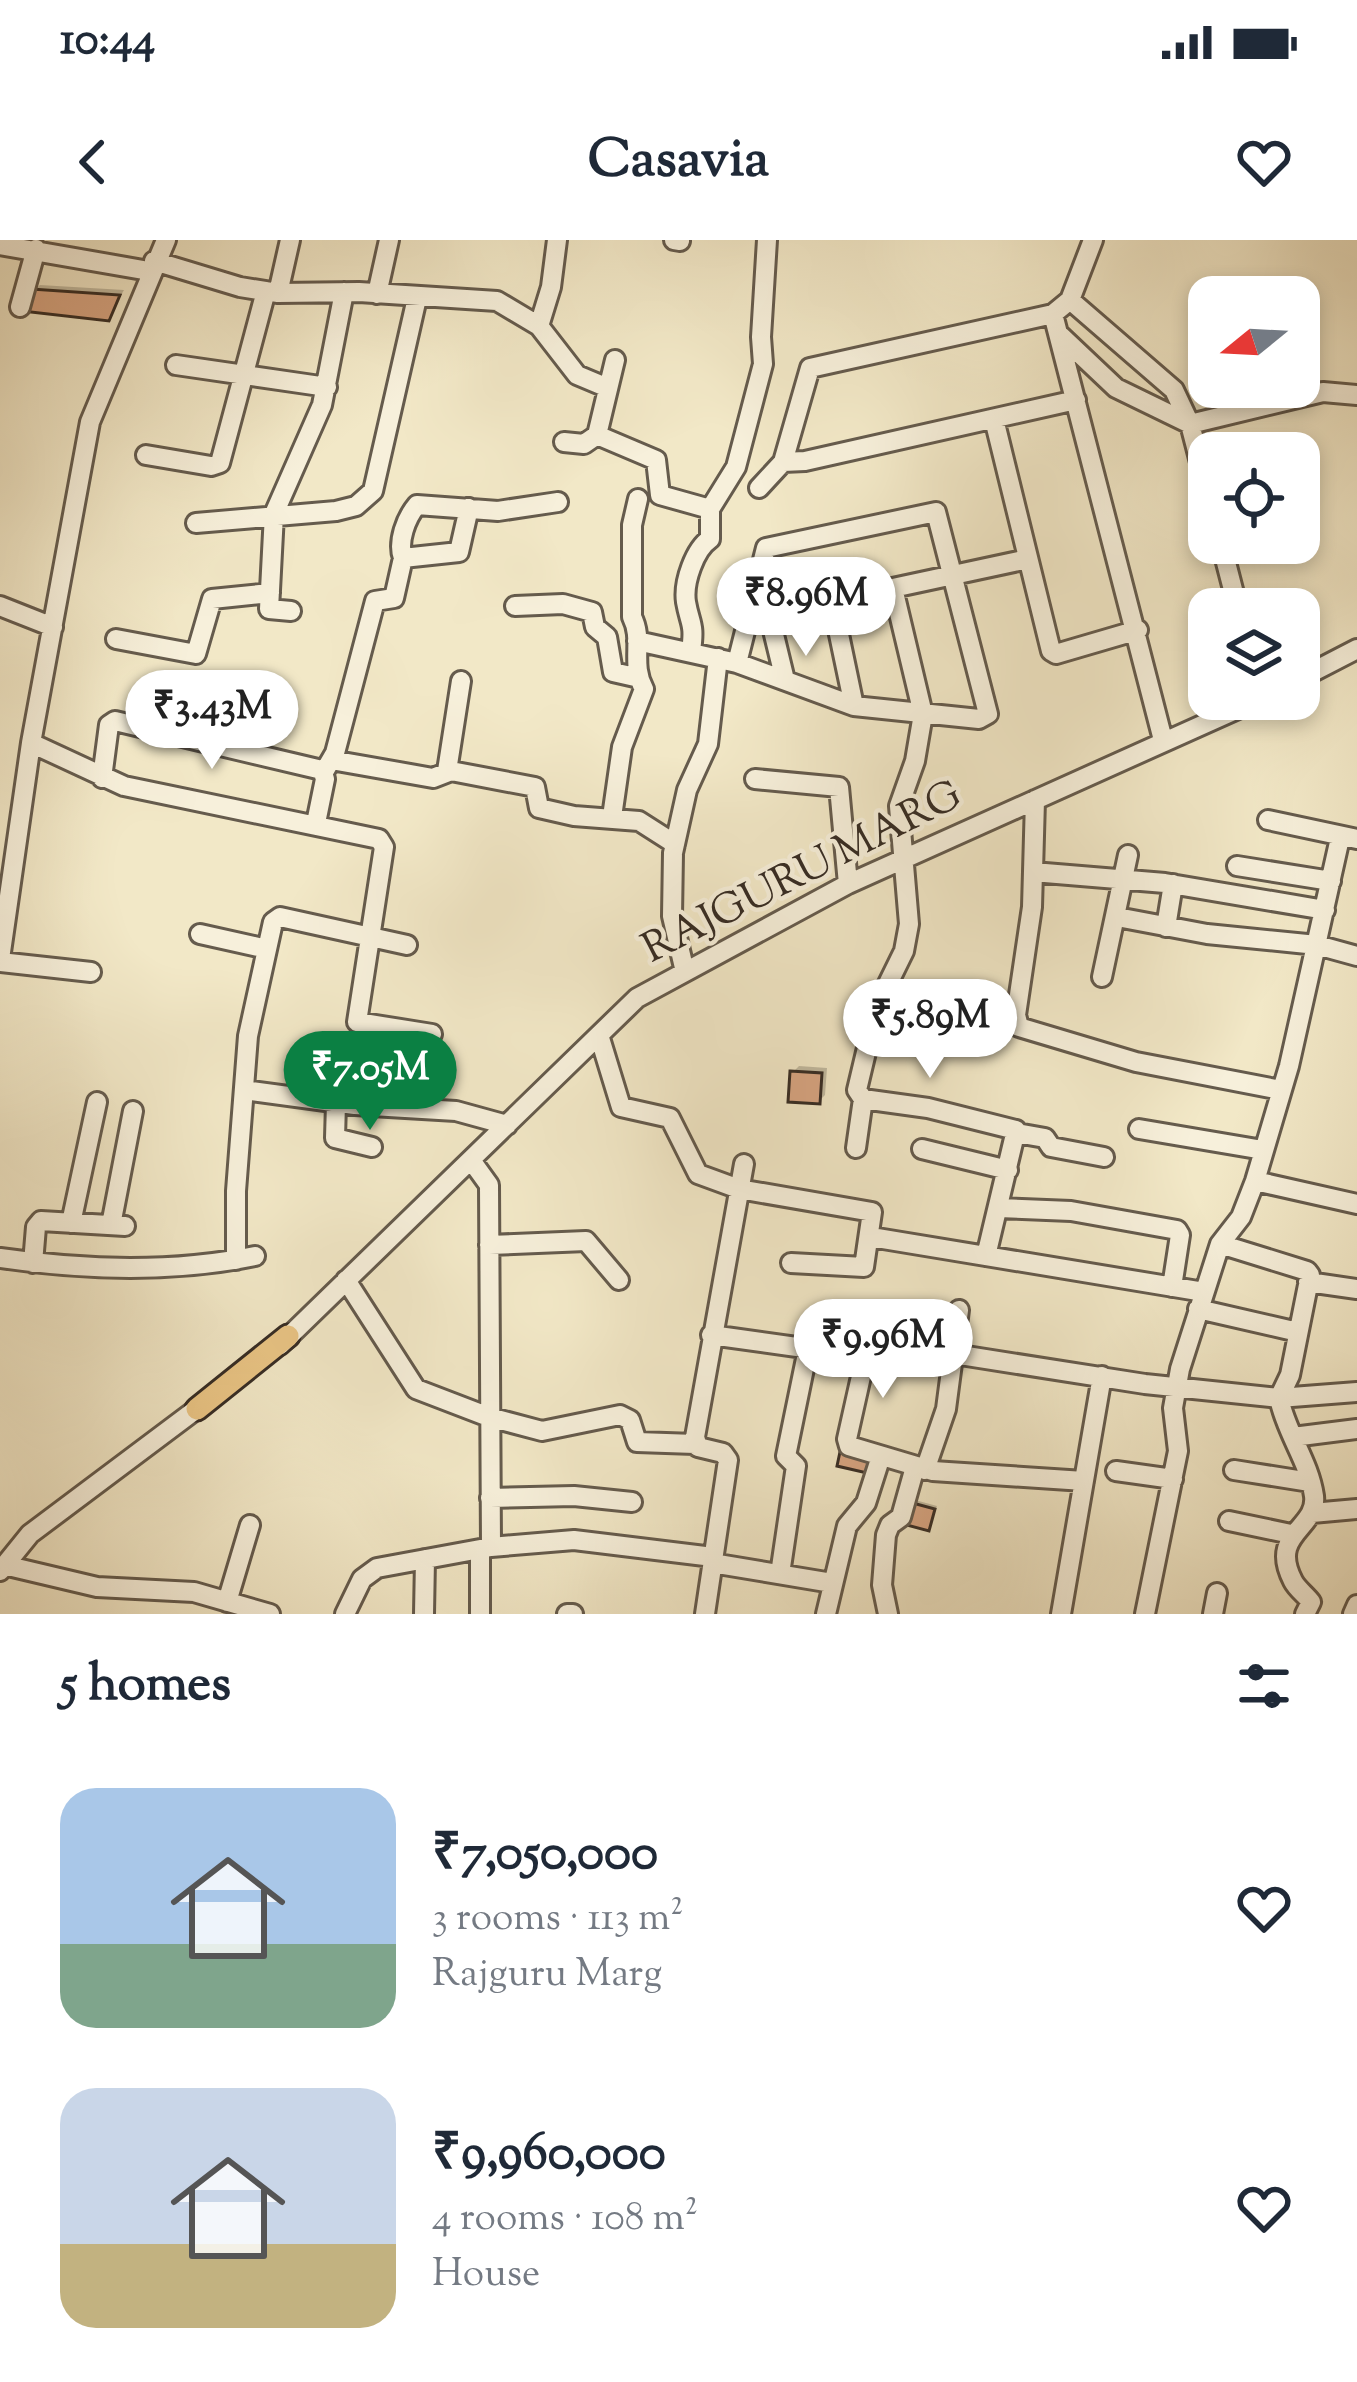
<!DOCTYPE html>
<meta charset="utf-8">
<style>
:root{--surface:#fff;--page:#f6f6f7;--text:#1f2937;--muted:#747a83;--accent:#0b8043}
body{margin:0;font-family:"Sorts Mill Goudy",serif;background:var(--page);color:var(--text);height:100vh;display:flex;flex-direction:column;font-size:45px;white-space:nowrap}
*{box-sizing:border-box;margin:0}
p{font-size:39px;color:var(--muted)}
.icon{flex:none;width:66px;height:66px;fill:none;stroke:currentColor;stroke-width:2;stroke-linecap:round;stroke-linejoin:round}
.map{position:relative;height:1374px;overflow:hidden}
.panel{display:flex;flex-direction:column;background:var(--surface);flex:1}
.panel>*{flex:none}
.needle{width:78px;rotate:252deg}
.buttons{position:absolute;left:1188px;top:36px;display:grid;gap:24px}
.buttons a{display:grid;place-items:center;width:132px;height:132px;border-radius:24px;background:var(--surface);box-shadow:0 6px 18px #0003;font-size:60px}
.price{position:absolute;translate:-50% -102px;padding:0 27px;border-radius:42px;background:#fff;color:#222;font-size:39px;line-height:78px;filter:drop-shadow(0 3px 6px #0008)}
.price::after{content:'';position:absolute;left:50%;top:72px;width:36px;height:27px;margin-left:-18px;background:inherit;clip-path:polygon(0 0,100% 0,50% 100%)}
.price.active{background:var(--accent);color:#fff}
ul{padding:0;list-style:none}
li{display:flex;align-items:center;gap:36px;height:300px;padding:0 60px}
li span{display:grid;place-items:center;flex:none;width:336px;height:240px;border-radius:36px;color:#555}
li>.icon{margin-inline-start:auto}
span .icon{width:144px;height:144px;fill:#fffc;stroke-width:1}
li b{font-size:51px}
h2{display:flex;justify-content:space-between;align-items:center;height:144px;padding:0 60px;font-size:51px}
.status{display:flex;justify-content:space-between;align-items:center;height:84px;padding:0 60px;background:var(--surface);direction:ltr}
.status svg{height:33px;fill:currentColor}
header{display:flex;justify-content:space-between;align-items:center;height:156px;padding:0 60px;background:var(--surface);font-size:54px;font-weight:800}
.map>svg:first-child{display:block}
</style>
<div class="status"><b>10:44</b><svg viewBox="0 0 49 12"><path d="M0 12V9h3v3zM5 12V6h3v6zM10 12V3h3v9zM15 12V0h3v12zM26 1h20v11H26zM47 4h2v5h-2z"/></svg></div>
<header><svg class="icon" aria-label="back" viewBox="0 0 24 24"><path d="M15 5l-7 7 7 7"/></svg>Casavia<svg class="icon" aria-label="heart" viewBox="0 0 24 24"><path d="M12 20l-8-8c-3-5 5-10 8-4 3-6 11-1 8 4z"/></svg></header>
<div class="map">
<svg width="1357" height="1374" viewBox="0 0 1357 1374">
<rect width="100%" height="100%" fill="#f2e8c7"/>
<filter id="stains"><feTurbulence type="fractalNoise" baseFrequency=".00167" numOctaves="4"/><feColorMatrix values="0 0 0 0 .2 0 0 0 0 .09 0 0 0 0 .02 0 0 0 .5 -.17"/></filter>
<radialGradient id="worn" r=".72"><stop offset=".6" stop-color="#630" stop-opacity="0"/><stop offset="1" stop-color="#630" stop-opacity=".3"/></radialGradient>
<path fill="#0003" d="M40,45L124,50L108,78L33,51Z
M925,739L957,743L953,772L947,778L920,745Z
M799,826L827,828L825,855L819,861L793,832Z
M915,1260L937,1266L928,1288L906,1282Z"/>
<path fill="#d8a582" stroke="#362c24" stroke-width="3" d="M31,49L120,55L109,81L22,71Z
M917,743L952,748L948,781L913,776Z
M790,831L822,833L820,864L788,862Z
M841,1207L872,1215L867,1233L837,1226Z
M909,1262L935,1269L929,1291L903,1284Z"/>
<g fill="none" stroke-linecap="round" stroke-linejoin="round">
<g stroke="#655b4d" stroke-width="24">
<path id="minor" d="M674,0L680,1
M0,5L149,31
M154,21L240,47L278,53L359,52L497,61L539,86L577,135L608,148
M278,53L290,0
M377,54L389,0
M1070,60L1174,150L1190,184L1209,257
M20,67L36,9
M1053,74L1163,500
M539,86L551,47L557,0
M1061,96L1116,148L1190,184L1323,152L1357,155
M176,125L327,147
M994,179L1051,411L1056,414L1138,390
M597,195L656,220L660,255L710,269
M564,202L584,204L597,195L615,120
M146,215L211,226L220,223L266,51
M783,222L805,221L1076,160
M759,248L783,222L810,128L1053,74L1070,60L1093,0
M196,283L336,271L356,266L373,251L417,58
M1221,303L1238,369
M403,318C397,302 406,278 417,265L498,271L558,262
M893,348L923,474L915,521L899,566L909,684L904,711L877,766L857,850L863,859L928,868L1016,890L986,1016
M832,361L854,466
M0,366L53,387
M515,366L563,364L592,372L595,387L607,397L613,432L635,437
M291,371L269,369L274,274L322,165L344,52
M748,372H781L1028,319
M769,374L785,440
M116,399L196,414L212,359L270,353
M637,401L737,423L854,466L979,479L988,474L936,272L766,308L737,423
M691,411C695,383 690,385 686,362C683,342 695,309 710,299V269L736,227L763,124L761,97L767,0
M1299,439L1357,409
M31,503L124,546L379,599L384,607L357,782L432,794
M331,520L433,538L451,531L535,547L539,568L574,576L639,581L675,604
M447,531L461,441
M324,532L335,513L375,361L394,358L403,318L459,312L469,268
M102,538L109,485L115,481L322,530L325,539L316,583
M755,539L839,547L848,644
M1035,560L1032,667L1016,775L1019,787L1136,822L1281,850
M612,577L622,507L644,449C630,424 644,400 632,377V285L638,259
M1268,580L1357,599
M1237,626L1331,641
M1033,632L1165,643L1325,670
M1117,677L1207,694L1317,705L1357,716
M1166,687L1173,644
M200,694L267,709
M0,719L31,503L90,182L166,0
M0,722L91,732
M685,732L672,676L673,613L687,550L708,504L718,418
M1102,737L1128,615
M599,795L621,867L670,878L698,934L739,949L872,972L864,1027L791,1023
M244,850L355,865L456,871L507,885
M336,863L335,898L372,907
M1139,889L1263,910
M1017,893L1045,898L1051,907L1104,917
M856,908L863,859
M922,909L1008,930
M1255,941L1357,964
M999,968L1071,971L1177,990L1180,995L1172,1047
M71,983L97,862
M111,985L133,871
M871,997L1204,1052
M1220,1004L1307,1031L1310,1035L1290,1135L1279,1158C1286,1193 1309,1221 1314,1256C1318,1289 1268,1293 1293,1341C1297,1349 1306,1355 1311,1362L1305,1374
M489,1005L586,1001L619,1040
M0,1018C83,1030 173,1033 255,1016
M236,1020V951L248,796L273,682L280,677L407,705
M33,1023L36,987L41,981L125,986
M346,1040L416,1149L489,1177L542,1191L620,1175L630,1180L637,1202L695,1204
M1308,1042L1357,1049
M1198,1069L1298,1092
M711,1095L861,1116L864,1123L847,1199L849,1206L933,1231L1084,1241
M280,1105L637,758L848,644L1260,459
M954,1114L1145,1144L1279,1158L1357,1152
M1293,1197L1357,1189
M925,1230L946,1169L959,1070
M1234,1230L1310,1242
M1116,1231L1173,1239
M490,1258L574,1256L632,1262
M1312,1273L1357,1269
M1229,1281L1291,1294
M491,1307L574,1300L713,1317
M480,1309V1374
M712,1323L832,1343
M4,1325L97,1347L194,1352L270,1374
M0,1331L30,1294L206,1162
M780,1334L796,1226L786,1216L808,1109
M227,1362L250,1285
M345,1374L362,1339L377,1328L491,1307L489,945L471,920
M424,1374L425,1319
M567,1374H573
M705,1374L728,1220L723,1213L698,1207L695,1197L744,924
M826,1374L847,1286L866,1263L881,1216
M888,1374L882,1345L886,1295L890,1285L901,1277L915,1227
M1061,1374L1102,1136
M1145,1374L1178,1211L1173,1168L1180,1129L1220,1004L1241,977L1255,941L1289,826L1340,598
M1213,1374L1217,1353
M1353,1374L1357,1365"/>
</g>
<g stroke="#362c24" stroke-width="27">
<path id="major" d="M197,1169L288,1096"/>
</g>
<use href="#minor" stroke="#f7f0db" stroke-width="18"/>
<use href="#major" stroke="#e9c484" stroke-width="21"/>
</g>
<g text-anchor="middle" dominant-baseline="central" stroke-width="9" stroke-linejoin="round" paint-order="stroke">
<g font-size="42" fill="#362c24" stroke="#f7f0db">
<text transform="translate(803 634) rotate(-27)">RAJGURU MARG</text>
</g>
</g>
<rect width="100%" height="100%" filter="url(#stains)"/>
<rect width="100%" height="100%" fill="url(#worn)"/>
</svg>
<div class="buttons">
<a><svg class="needle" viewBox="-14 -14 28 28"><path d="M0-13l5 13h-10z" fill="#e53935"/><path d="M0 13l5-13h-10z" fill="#747a83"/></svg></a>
<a><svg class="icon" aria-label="locate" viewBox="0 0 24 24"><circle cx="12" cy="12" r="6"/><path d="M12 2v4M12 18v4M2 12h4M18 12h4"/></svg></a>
<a><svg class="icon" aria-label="layers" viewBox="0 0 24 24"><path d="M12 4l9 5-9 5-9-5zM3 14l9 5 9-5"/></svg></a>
</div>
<b class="price" style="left:806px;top:419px">₹8.96M</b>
<b class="price" style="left:212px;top:532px">₹3.43M</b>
<b class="price" style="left:930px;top:841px">₹5.89M</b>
<b class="price active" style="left:370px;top:893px">₹7.05M</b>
<b class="price" style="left:883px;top:1161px">₹9.96M</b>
</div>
<section class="panel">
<h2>5 homes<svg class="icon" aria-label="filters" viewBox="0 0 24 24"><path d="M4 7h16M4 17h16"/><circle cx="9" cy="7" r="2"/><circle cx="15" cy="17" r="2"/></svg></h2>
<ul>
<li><span style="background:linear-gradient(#a9c7e8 65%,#7fa58c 0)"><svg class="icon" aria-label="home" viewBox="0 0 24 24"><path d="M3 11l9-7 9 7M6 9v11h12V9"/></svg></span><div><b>₹7,050,000</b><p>3 rooms · 113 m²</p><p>Rajguru Marg</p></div><svg class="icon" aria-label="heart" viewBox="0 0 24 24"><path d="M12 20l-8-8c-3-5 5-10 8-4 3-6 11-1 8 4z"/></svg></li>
<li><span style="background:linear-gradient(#c9d6e8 65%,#c2b280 0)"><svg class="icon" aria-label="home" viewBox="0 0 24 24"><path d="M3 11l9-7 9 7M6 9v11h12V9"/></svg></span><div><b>₹9,960,000</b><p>4 rooms · 108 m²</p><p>House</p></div><svg class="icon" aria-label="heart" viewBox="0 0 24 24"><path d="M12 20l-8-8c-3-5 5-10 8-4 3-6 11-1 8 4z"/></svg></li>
</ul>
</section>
